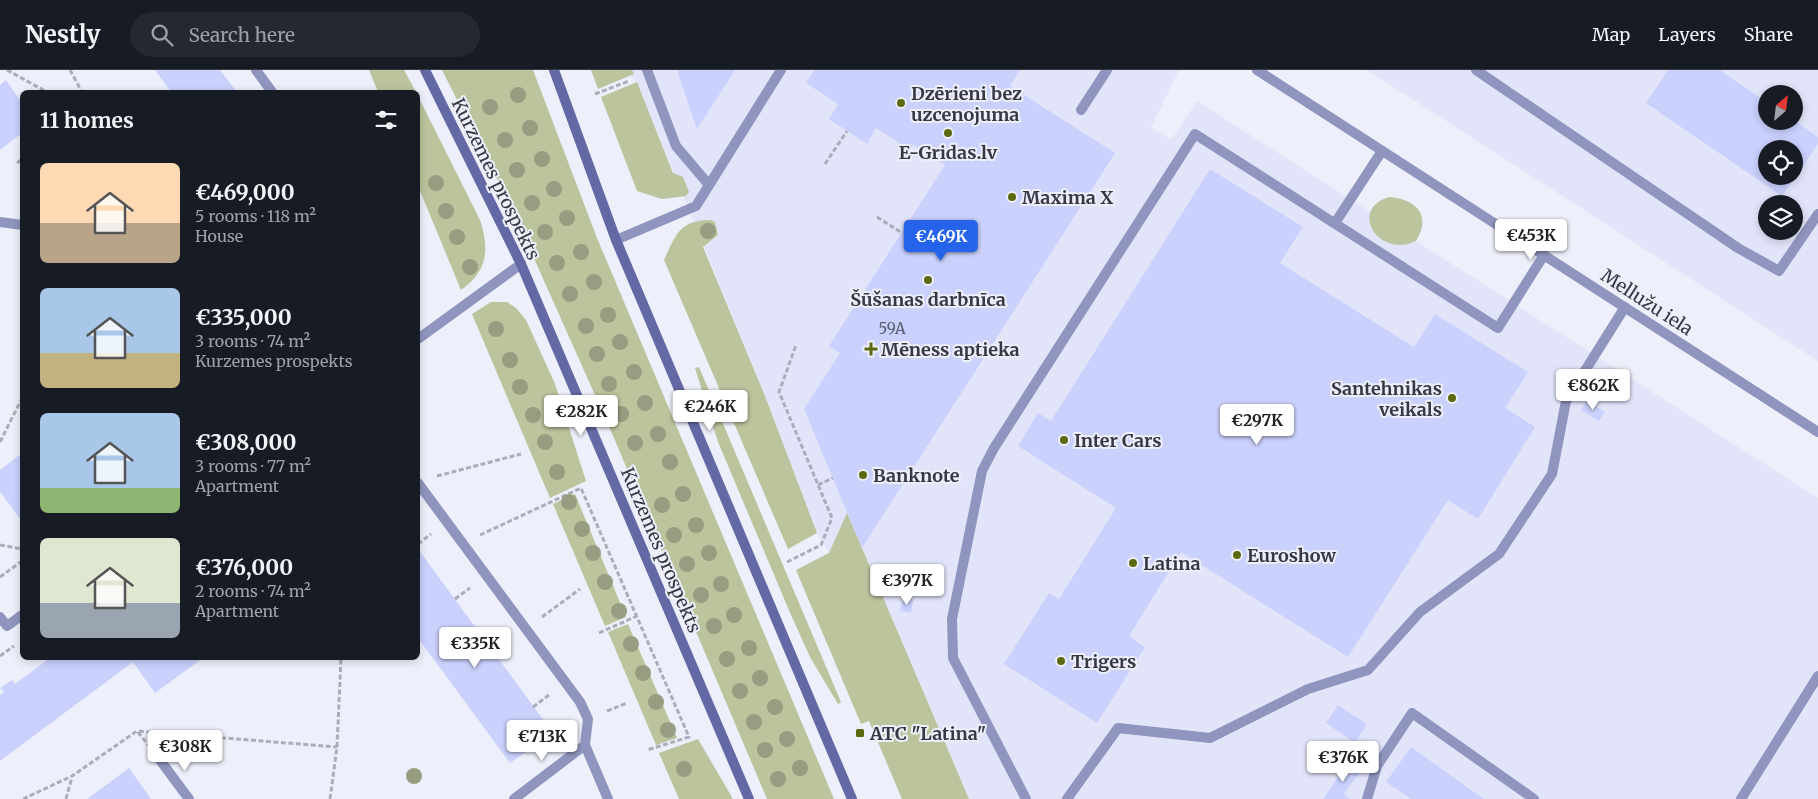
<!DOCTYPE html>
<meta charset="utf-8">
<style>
:root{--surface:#171b24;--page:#242831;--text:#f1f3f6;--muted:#9ea1a6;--line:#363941;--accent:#2563eb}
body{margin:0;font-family:Merriweather,serif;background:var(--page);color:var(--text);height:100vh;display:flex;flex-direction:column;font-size:19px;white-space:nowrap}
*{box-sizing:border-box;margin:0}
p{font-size:16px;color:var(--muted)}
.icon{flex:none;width:28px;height:28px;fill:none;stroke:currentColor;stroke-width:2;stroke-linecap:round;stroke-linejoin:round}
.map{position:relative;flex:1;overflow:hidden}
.side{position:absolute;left:20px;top:20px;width:400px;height:570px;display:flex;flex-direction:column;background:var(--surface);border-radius:8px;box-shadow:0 2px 8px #0003}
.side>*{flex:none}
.needle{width:32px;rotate:28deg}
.tools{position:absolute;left:1758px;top:15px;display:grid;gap:10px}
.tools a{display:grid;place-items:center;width:45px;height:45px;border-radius:50%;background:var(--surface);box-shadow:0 2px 8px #0003;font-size:25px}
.price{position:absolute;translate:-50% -42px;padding:0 11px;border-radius:5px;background:#fff;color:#222;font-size:16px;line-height:32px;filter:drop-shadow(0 1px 2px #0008)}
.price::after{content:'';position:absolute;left:50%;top:30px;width:15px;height:11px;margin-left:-8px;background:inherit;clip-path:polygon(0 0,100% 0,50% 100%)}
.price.on{background:var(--accent);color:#fff}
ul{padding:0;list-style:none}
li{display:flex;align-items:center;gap:15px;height:125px;padding:0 20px}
li span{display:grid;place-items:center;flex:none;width:140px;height:100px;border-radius:8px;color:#555}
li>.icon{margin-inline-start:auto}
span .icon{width:60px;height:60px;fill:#fffc;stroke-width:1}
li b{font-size:21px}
h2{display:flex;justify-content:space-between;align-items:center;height:60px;padding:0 20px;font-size:21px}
header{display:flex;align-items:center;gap:30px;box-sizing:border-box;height:70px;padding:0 25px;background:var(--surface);border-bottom:1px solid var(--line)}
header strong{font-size:24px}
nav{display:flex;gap:28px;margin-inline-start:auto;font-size:18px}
.search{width:350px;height:45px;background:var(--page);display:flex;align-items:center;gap:12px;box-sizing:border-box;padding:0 18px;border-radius:28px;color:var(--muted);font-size:19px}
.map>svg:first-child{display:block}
</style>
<header>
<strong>Nestly</strong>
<div class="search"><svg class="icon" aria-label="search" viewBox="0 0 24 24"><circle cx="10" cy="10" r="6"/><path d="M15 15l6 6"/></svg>Search here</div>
<nav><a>Map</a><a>Layers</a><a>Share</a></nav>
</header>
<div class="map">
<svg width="1818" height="729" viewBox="0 0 1818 729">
<rect width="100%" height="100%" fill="#edeffa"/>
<path fill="#e2e5fa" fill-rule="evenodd" d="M626,0H1179L1151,57L1171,70L1197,31L1818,428V729H969L862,478L829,483L817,463L765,326L637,12L629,5Z
M1367,0H1818V291ZM1766,24H1794V51H1766ZM1766,79H1794V106H1766ZM1766,134H1794V161H1766Z"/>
<path fill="#bbc49d" d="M369,0H404L416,22H378Z
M442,0H533L597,168L834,729H767L608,354L511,137Z
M591,0H632L634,4L598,19Z
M637,12L673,103L683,107L689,122L686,126L662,129L637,121L601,27Z
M418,26L480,150C490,180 487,202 461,220L418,116Z
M1389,127C1416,129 1432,145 1416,171C1378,189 1348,139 1389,127Z
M711,150L715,152L718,165L703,177L765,326L817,463L788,479L664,190C676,165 679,150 711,150Z
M491,232H507L516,238L526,250L555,314L586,411L550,428L472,244Z
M699,297L841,632L838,634L810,587L791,545L718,372L695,298Z
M575,424L626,547L605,556L553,434Z
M847,443L862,478L969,729H902L869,651L861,654L796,500L829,483Z
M628,554L677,668L656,675L608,562Z
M698,669L733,729H679L659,683Z"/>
<path fill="#cad1fd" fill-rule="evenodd" d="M155,0H220L237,22H171Z
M677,0H735L697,59Z
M814,0H1020L1010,16L1115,83L862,478L804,339L840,283L829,276L945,95L913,75L910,80L876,58L867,74L829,49L838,34L806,13Z
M1668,0H1720L1766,32V51H1795L1818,67V74L1782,126L1646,33ZM1766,79H1794V106H1766Z
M6,10L22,33V63L0,80V15Z
M1210,99L1303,157L1280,193L1414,277L1435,244L1528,302L1505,338L1535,357L1478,449L1448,430L1348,587L1181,482L1129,566L1145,577L1097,653L1004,594L1049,523L1059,529L1116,438L1018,376L1038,343L1051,351Z
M1587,330L1605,342L1599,351L1581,340Z
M22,383V449L21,450L0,422V400Z
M418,479L553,663L510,693L418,568Z
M903,528L913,530L911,543L900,541Z
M50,588H203L155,623L133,592L0,691V625L4,622L0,618L12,610L15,614Z
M1338,635L1367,654L1355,673L1326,653Z
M1411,677L1484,729H1411L1386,712Z
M1348,692L1361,701L1344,724L1350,729H1323Z
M129,698L151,729H87Z"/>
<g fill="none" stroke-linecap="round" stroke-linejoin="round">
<path stroke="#abadb8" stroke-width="3" stroke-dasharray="5 2.5" stroke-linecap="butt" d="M7,0L47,22
M70,0L82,22
M595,24L629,11
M17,93L22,89
M825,94L847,61
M877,147L902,163
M0,372L22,328
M437,406L521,384
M818,415L833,408
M480,465L581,418L689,667L647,680
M418,474L431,464
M0,475L22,479
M787,492L821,475L832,448L779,322L796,275
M0,507L22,491
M455,529L470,518
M542,547L580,519
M599,563L637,546
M494,584L509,572
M0,586L14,576
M533,637L549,625
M607,641L627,633
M138,662L148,675
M23,729L72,706L137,661L337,677
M66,729L72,707
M330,729L337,677L341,588"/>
<path stroke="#8f95be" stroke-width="10" d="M647,0L676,76L709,115
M1476,0L1738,178L1779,201L1818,144
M1081,40L1107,0
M0,152L22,155
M1335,153L1382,81
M616,170L696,136L781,0
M1026,729L953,588L952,549L982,401L994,378L1195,64L1498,258L1544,185
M1067,729L1118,658L1210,668L1308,619L1368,600L1420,542L1499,484L1552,404L1566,331L1625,237
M1367,729L1377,696L1412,643L1534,729
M1741,729L1818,606"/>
<path stroke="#8f95be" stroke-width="10" d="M256,0L272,22
M1257,0L1818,362
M418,269L521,194
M418,413L580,632L588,649L585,675L608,729
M0,547L7,556L22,545
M160,690L189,729
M514,729L585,675"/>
<path stroke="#6369a4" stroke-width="10" d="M425,0L521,194L749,729
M554,0L616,170L852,729"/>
</g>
<g fill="#979d80">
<circle cx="518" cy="25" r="8"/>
<circle cx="490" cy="37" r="8"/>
<circle cx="530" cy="58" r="8"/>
<circle cx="505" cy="70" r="8"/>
<circle cx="542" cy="89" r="8"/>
<circle cx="517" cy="100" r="8"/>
<circle cx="436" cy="113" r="8"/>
<circle cx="554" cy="119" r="8"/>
<circle cx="532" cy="133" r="8"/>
<circle cx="446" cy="141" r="8"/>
<circle cx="567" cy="148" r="8"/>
<circle cx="708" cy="161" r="8"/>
<circle cx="545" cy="162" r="8"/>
<circle cx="457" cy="167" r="8"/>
<circle cx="581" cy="182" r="8"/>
<circle cx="557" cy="193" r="8"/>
<circle cx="470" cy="197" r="8"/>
<circle cx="594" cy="212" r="8"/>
<circle cx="570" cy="224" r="8"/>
<circle cx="608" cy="245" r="8"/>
<circle cx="586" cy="256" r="8"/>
<circle cx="496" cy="259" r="8"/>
<circle cx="620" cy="272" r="8"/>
<circle cx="597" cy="284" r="8"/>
<circle cx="510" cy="290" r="8"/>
<circle cx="634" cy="302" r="8"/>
<circle cx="609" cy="314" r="8"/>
<circle cx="520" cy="317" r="8"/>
<circle cx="645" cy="333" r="8"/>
<circle cx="621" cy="344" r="8"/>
<circle cx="533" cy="345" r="8"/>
<circle cx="658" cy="364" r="8"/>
<circle cx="545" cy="372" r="8"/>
<circle cx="635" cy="373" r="8"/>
<circle cx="670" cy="392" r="8"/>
<circle cx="557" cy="402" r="8"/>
<circle cx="683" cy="424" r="8"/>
<circle cx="569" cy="432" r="8"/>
<circle cx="662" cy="435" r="8"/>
<circle cx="696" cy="455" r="8"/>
<circle cx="582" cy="459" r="8"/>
<circle cx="674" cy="465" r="8"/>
<circle cx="593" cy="483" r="8"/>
<circle cx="709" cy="483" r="8"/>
<circle cx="687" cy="494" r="8"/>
<circle cx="605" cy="512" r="8"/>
<circle cx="721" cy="514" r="8"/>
<circle cx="701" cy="525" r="8"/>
<circle cx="619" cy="541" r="8"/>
<circle cx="734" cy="545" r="8"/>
<circle cx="714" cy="556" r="8"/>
<circle cx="631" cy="574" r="8"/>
<circle cx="749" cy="578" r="8"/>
<circle cx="727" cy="589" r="8"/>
<circle cx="643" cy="603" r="8"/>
<circle cx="760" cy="608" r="8"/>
<circle cx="740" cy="621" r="8"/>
<circle cx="656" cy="632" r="8"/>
<circle cx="775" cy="637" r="8"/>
<circle cx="754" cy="652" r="8"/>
<circle cx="668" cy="660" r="8"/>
<circle cx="787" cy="669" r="8"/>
<circle cx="765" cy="680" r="8"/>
<circle cx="800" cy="698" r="8"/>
<circle cx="684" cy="699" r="8"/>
<circle cx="414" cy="706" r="8"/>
<circle cx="778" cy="709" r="8"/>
</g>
<g fill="#5c6911" stroke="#edeffa" stroke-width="2">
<circle cx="901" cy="33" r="5"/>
<circle cx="948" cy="63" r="5"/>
<circle cx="1012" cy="127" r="5"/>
<circle cx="928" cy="210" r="5"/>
<path d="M868.5 271.5h5v5h5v5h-5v5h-5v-5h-5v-5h5z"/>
<circle cx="1452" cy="328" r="5"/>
<circle cx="1064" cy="370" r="5"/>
<circle cx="863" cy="405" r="5"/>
<circle cx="1237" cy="485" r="5"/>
<circle cx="1133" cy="493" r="5"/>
<circle cx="1061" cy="591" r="5"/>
<rect x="855" y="658" width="10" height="10" rx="2.5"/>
</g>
<g text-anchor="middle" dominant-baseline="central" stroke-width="4" stroke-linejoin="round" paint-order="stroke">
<g font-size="15" fill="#5b5e72">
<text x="892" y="258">59A</text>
</g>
<g font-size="18" font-weight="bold" fill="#363843" stroke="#edeffa" text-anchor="start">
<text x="911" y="23">Dzērieni bez<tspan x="911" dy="21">uzcenojuma</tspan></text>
<text x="948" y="82" text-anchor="middle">E-Gridas.lv</text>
<text x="1022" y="127">Maxima X</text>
<text x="928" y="229" text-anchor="middle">Šūšanas darbnīca</text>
<text x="881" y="279">Mēness aptieka</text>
<text x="1442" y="318" text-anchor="end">Santehnikas<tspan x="1442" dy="21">veikals</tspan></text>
<text x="1074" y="370">Inter Cars</text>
<text x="873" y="405">Banknote</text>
<text x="1247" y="485">Euroshow</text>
<text x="1143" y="493">Latina</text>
<text x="1071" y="591">Trigers</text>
<text x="870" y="663">ATC "Latina"</text>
</g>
<g font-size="18" fill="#363843" stroke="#edeffa">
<text transform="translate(496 109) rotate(64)">Kurzemes prospekts</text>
<text transform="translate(1647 232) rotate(33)">Mellužu iela</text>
<text transform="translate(661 480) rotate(67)">Kurzemes prospekts</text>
</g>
</g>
</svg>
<div class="tools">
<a><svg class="needle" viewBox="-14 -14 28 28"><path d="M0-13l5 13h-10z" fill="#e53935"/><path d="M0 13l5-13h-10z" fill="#9ea1a6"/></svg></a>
<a><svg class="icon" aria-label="locate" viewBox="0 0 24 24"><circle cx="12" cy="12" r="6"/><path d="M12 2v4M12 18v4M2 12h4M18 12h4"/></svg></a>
<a><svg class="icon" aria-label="layers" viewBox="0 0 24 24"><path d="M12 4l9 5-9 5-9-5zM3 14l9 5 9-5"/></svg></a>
</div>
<b class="price" style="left:1531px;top:191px">€453K</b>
<b class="price on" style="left:941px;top:192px">€469K</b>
<b class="price" style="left:1593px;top:341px">€862K</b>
<b class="price" style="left:710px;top:362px">€246K</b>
<b class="price" style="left:581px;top:367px">€282K</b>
<b class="price" style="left:1257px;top:376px">€297K</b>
<b class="price" style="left:907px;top:536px">€397K</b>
<b class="price" style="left:475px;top:599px">€335K</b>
<b class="price" style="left:542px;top:692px">€713K</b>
<b class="price" style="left:185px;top:702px">€308K</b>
<b class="price" style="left:1343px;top:713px">€376K</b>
<section class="side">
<h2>11 homes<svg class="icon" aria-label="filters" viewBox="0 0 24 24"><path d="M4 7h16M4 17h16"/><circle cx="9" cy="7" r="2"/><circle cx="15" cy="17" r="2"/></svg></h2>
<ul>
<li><span style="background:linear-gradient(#ffd9b3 60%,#b9a48a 0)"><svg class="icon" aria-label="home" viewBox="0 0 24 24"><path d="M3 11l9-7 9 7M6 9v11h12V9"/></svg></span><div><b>€469,000</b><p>5 rooms · 118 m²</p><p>House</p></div></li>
<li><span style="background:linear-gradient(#a9c7e8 65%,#c2b280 0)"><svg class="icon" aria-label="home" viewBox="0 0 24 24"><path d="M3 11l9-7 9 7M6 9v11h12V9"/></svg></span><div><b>€335,000</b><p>3 rooms · 74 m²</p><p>Kurzemes prospekts</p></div></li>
<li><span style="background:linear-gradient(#a9c7e8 75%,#8fb573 0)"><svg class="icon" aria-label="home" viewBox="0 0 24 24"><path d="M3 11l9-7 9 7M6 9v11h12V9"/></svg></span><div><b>€308,000</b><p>3 rooms · 77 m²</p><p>Apartment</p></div></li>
<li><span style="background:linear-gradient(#dfe7d0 65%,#9aa5b1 0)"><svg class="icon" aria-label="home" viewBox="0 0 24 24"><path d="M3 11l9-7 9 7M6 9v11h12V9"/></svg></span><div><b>€376,000</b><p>2 rooms · 74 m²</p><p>Apartment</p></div></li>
</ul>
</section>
</div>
